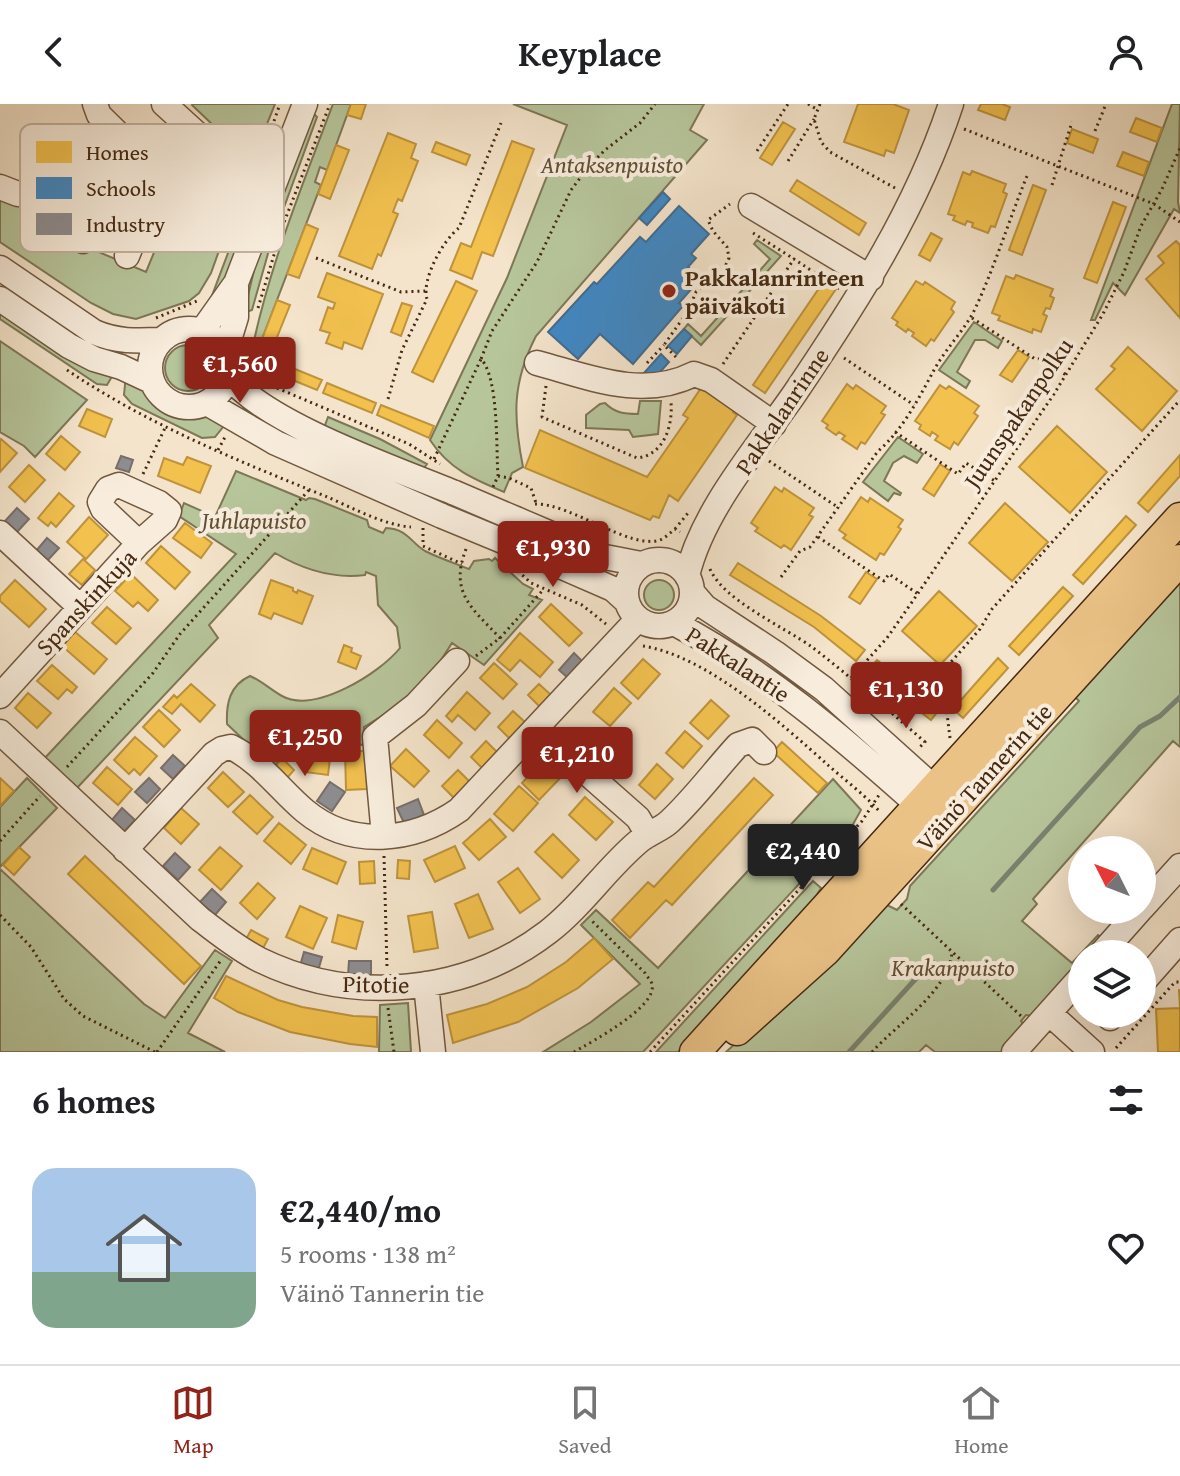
<!DOCTYPE html>
<meta charset="utf-8">
<style>
:root{--surface:#fff;--page:#f6f6f6;--text:#202124;--muted:#757577;--line:#e0e0e0;--accent:#8f2418}
body{margin:0;font-family:"Gentium Book Plus",serif;background:var(--page);color:var(--text);height:100vh;display:flex;flex-direction:column;font-size:30px;white-space:nowrap}
*{box-sizing:border-box;margin:0}
p{font-size:26px;color:var(--muted)}
.icon{flex:none;width:44px;height:44px;fill:none;stroke:currentColor;stroke-width:2;stroke-linecap:round;stroke-linejoin:round}
.map{position:relative;height:948px;overflow:hidden}
.panel{display:flex;flex-direction:column;background:var(--surface);flex:1}
.panel>*{flex:none}
.needle{width:52px;rotate:312deg}
.fabs{position:absolute;left:1068px;top:732px;display:grid;gap:16px}
.fabs a{display:grid;place-items:center;width:88px;height:88px;border-radius:50%;background:var(--surface);box-shadow:0 8px 32px #0002;font-size:40px}
.price{position:absolute;translate:-50% -68px;padding:0 18px;border-radius:8px;background:var(--accent);color:#fff;font-size:26px;line-height:52px;filter:drop-shadow(0 2px 4px #0008)}
.price::after{content:'';position:absolute;left:50%;top:48px;width:24px;height:18px;margin-left:-12px;background:inherit;clip-path:polygon(0 0,100% 0,50% 100%)}
.price.selected{background:#222;color:#fff}
ul{padding:0;list-style:none}
li{display:flex;align-items:center;gap:24px;height:200px;padding:0 32px}
li span{display:grid;place-items:center;flex:none;width:224px;height:160px;border-radius:24px;color:#555}
li>.icon{margin-inline-start:auto}
span .icon{width:96px;height:96px;fill:#fffc;stroke-width:1}
li b{font-size:34px}
h2{display:flex;justify-content:space-between;align-items:center;height:96px;padding:0 32px;font-size:34px}
header{display:flex;justify-content:space-between;align-items:center;height:104px;padding:0 32px;background:var(--surface);font-size:36px;font-weight:800}
.menu{display:flex;justify-content:space-around;align-items:center;height:112px;border-top:2px solid var(--line);background:var(--surface);font-size:22px;color:var(--muted)}
.menu a{display:grid;justify-items:center;gap:4px}
.menu .selected{color:var(--accent)}
.map>svg:first-child{display:block}
</style>
<header><svg class="icon" aria-label="back" viewBox="0 0 24 24"><path d="M15 5l-7 7 7 7"/></svg>Keyplace<svg class="icon" aria-label="person" viewBox="0 0 24 24"><circle cx="12" cy="8" r="4"/><path d="M4 21q1-7 8-7t8 7"/></svg></header>
<div class="map">
<svg width="1180" height="948" viewBox="0 0 1180 948">
<rect width="100%" height="100%" fill="#f4e4cb"/>
<filter id="stains"><feTurbulence type="fractalNoise" baseFrequency=".0025" numOctaves="4"/><feColorMatrix values="0 0 0 0 .2 0 0 0 0 .09 0 0 0 0 .02 0 0 0 .5 -.17"/></filter>
<radialGradient id="worn" r=".72"><stop offset=".6" stop-color="#630" stop-opacity="0"/><stop offset="1" stop-color="#630" stop-opacity=".3"/></radialGradient>
<path fill="#b7c59b" stroke="#7e7756" stroke-width="2" d="M193,0H275L253,55L243,50L192,1Z
M333,0H351L327,66L320,63L315,78L321,81L259,243L253,241C271,158 303,79 333,0Z
M513,0H704L690,26L707,36L536,232C512,279 513,312 523,363L512,369L504,388C473,375 449,365 430,336L507,174L567,21Z
M1172,0H1180L1178,98L1180,109L1174,105L1125,191L1113,179L1095,216H1091Z
M312,8L317,13L271,139L252,206L244,209L256,158Z
M237,80L242,83L211,169L199,189L189,197L136,215L113,210L91,199L0,138V93L32,97L23,116L146,168L171,107L157,102L165,87Z
M249,93L255,98L219,194L210,197Z
M757,136L781,152L701,241L684,225L688,220L701,232L770,155L754,140Z
M0,207L114,269L107,281L97,280L0,215Z
M974,218L1002,237L998,244L985,236H975L957,268L970,277L966,284L939,266Z
M0,237L87,296L35,353L24,342L0,328Z
M165 264a23 23 0 1 1 46 0a23 23 0 1 1-46 0Z
M126,270L142,282L155,298L168,307L206,311L227,318L215,333L202,334L132,300L124,291Z
M640,297H661L658,330L633,333L629,326L586,324V311L600,300L605,299C615,309 624,310 638,310Z
M328,313L380,335L427,360L423,365L324,324Z
M898,333L923,350L917,359L904,352L893,359L884,377L901,389L900,391L894,389L888,397L863,378Z
M236,367L306,396L309,394L315,395L367,416L369,423L383,429L386,424C408,425 410,438 425,447C439,454 454,459 469,465L474,457L489,455L492,457L495,454L523,480L533,485L529,491L542,496L484,561L452,539L434,567L411,594L364,623L365,642L295,617L286,648L273,664L227,620C226,599 230,581 250,572C262,577 271,586 282,592C315,610 380,569 400,544L397,523L378,501L376,472L366,468L365,471C333,475 302,465 275,449L209,521L218,534L76,685L43,656L236,450L179,412L184,399L215,413Z
M1180,463V643L1173,637L1033,795L1037,800L1022,817L1072,859L1098,831L1103,835L1090,850H1082V859L1034,912L1026,911L1021,917L1024,921L1023,925L1002,948H935L926,941L919,948H726L811,871L881,798L897,806L907,795L910,782L1079,597L1073,591Z
M644 491a15 15 0 1 1 30 0a15 15 0 1 1-30 0Z
M27,674L57,704L0,763V703Z
M833,675L861,706L851,724L643,948H543L591,918L640,880L581,821L596,806L658,864Z
M0,765L144,900L165,914L215,846L232,857L188,929L225,948H0Z
M813,777L821,784C788,841 725,900 678,948H656Z
M408,899L411,948H379L380,901Z"/>
<path fill="#f2c14e" stroke="#be933c" stroke-width="2" d="M351,0H366L361,15L347,11Z
M858,0H893L909,6L894,49L886,46L884,52L844,38Z
M981,0H1002L1010,3L1005,16L978,6Z
M1136,14L1162,24L1157,38L1130,28Z
M783,18L795,25L772,61L760,54Z
M1072,25L1098,35L1093,49L1067,39Z
M388,29L416,40L411,54L418,57L402,97L398,95L393,108L398,110L381,152L378,150L372,165L339,152Z
M512,37L534,45L493,152L482,148L472,175L450,166L461,139L471,143Z
M436,38L470,51L466,61L432,48Z
M336,41L349,46L330,95L318,90Z
M1123,48L1149,58L1144,72L1117,62Z
M972,67L1006,80L1003,88L1007,90L995,123L991,122L988,129L972,123L973,119L967,117L965,121L953,116L955,112L948,110L963,68L970,71Z
M797,76L866,119L859,131L790,87Z
M1033,81L1046,86L1022,151L1009,146Z
M1113,98L1126,103L1097,179L1084,174Z
M306,120L318,125L299,174L287,170Z
M931,129L942,135L930,157L919,151Z
M1176,137L1180,141V214L1146,175L1164,159L1158,152Z
M327,169L383,190L362,245L344,238L342,245L326,239L330,229L320,226L328,203L333,205L335,199L318,193Z
M1016,171L1053,185L1050,192L1054,194L1050,205L1046,204L1043,210L1047,212L1041,228L1033,225L1032,229L998,216L1000,212L992,209L1006,172L1014,175Z
M456,177L477,187L433,278L412,268Z
M824,177L836,185L765,289L753,281Z
M916,177L923,181L925,178L955,198L951,205L954,208L934,237L931,235L926,242L912,232L914,229L908,225L906,228L896,221L898,218L892,214Z
M277,196L290,201L271,248L259,243Z
M402,199L412,202L401,232L391,228Z
M1128,243L1177,287L1142,327L1096,285L1115,265L1111,262Z
M1018,246L1029,253L1012,278L1000,271Z
M273,256L322,276L317,286L268,266Z
M327,279L376,299L372,309L323,289Z
M847,280L853,285L856,281L886,302L881,309L885,311L865,340L861,338L857,345L842,335L845,332L839,328L836,331L826,324L828,321L822,317Z
M703,281L736,303L733,308L737,311L678,397L669,391L659,414L653,412L650,416L525,364L540,326L647,373L688,314L683,311Z
M940,281L946,285L949,282L979,302L974,309L978,312L958,341L954,338L950,345L935,336L938,332L932,328L930,332L919,325L921,321L915,317Z
M381,301L434,322L429,334L377,311Z
M87,305L112,315L105,333L79,322Z
M1057,322L1107,368L1070,409L1019,363Z
M61,332L80,348L65,366L46,350Z
M1,335L17,349L0,368V337Z
M1180,351V372L1148,408L1138,399Z
M187,353L211,362L200,389L158,372L164,354L183,361Z
M940,360L950,367L934,392L923,385Z
M29,361L45,376L25,398L9,383Z
M775,383L782,388L784,384L814,404L809,411L813,413L791,446L784,441L781,444L755,427L758,424L751,419Z
M59,389L74,402L56,423L51,418L48,422L38,414Z
M861,393L868,398L870,394L903,416L898,423L901,425L884,451L880,449L876,456L843,434L846,431L839,426Z
M1005,399L1048,438L1012,477L969,439Z
M1126,412L1136,421L1083,480L1073,471Z
M89,413L108,431L86,455L67,438Z
M185,419L212,439L201,454L173,434Z
M161,442L190,468L175,485L146,459Z
M83,455L95,466L82,481L69,470Z
M738,459L821,512L865,546L856,557L814,523L730,471Z
M866,468L877,475L860,500L849,493Z
M131,470L158,496L148,507L138,498L133,503L115,487Z
M15,476L46,505L29,523L0,497V492Z
M271,476L293,484V487L297,489L298,486L313,492L302,520L274,509L271,515L259,510Z
M1063,483L1073,492L1019,551L1009,542Z
M939,487L977,522L940,561L902,527Z
M551,500L582,529L569,542L539,513Z
M107,503L131,524L116,540L92,519Z
M74,527L107,555L94,570L62,542Z
M520,529L553,558L540,573L520,556L510,567L497,556Z
M344,541L352,544L351,548L361,552L356,565L338,558Z
M998,554L1008,564L963,614L953,605Z
M643,555L660,570L638,595L621,579Z
M877,556L909,581L900,592L868,566Z
M494,559L517,580L503,595L480,574Z
M52,561L77,583L72,589L67,585L58,595L37,577Z
M191,580L215,601L200,618L181,600L172,610L163,603L174,591L177,594Z
M539,580L551,591L540,603L528,591Z
M614,584L631,599L610,622L593,608Z
M467,588L490,609L475,626L458,611L452,618L446,612Z
M918,588L939,606L931,616L909,599Z
M28,589L51,609L37,624L15,604Z
M711,596L729,612L708,635L690,619Z
M159,606L180,626L164,643L143,623Z
M513,607L526,619L510,635L498,623Z
M437,616L462,639L449,654L424,631Z
M685,627L702,642L683,664L666,649Z
M292,629L323,633V638L332,639L328,671L305,668L308,647L290,644Z
M135,633L157,652L140,671L134,665L129,670L114,656Z
M486,637L498,649L483,665L471,653Z
M782,638L827,679L818,689L773,648Z
M406,645L429,667L414,683L390,662Z
M345,647H366L367,685L346,686Z
M547,652L565,669L539,696L522,679Z
M282,654L294,666L287,674L275,663Z
M657,660L673,675L655,695L639,681Z
M107,663L132,685L118,701L93,679Z
M458,666L470,678L454,694L442,682Z
M223,668L244,688L228,703L208,684Z
M0,674L14,687L0,702Z
M754,674L773,691L672,801L666,796L630,834L612,816L648,778L654,783Z
M519,682L538,699L513,727L494,710Z
M250,691L273,713L257,730L233,708Z
M585,693L613,718L596,736L569,711Z
M181,704L199,720L181,740L164,724Z
M490,715L506,733L479,756L463,739Z
M279,719L306,741L291,760L264,737Z
M553,730L579,756L562,774L535,748Z
M455,742L465,764L435,778L424,756Z
M19,743L30,753L14,771L3,761Z
M220,743L242,762L221,786L199,766Z
M312,744L346,758L337,780L303,765Z
M85,752L201,862L184,880L68,770Z
M398,756L410,757L409,775L397,774Z
M374,757L375,779L360,780L359,758Z
M518,764L540,795L520,809L498,778Z
M258,779L275,794L257,815L240,799Z
M478,790L493,825L469,834L455,800Z
M300,802L327,814L313,845L286,833Z
M432,808L438,844L414,848L408,812Z
M338,811L363,818L356,845L332,838Z
M251,826L268,835L262,846L245,837Z
M594,834L613,855L578,884L518,918L453,939L447,911L487,900L527,883L566,858Z
M226,872L278,896L302,903L353,912L377,913V943L350,940L290,928L238,908L214,894Z
M1179,886H1180V948H1158L1156,905L1180,904Z"/>
<path fill="#3f88c5" stroke="#416c8f" stroke-width="2" d="M663,88L670,95L647,121L639,114Z
M679,102L709,130L691,150L696,154L688,163L701,174L679,199L683,202L633,260L600,230L578,255L548,228L594,178L597,180L640,133L646,138Z
M684,225L692,232L677,250L668,242Z
M661,250L669,258L652,277L644,269Z"/>
<path fill="#8d8d92" stroke="#786f6b" stroke-width="2" d="M121,352L133,356L129,368L116,364Z
M17,404L29,415L17,428L5,417Z
M47,434L59,444L47,457L36,447Z
M574,549L582,557L567,573L559,566Z
M173,651L185,662L173,675L161,664Z
M149,674L160,685L147,699L135,688Z
M330,678L345,688L332,707L317,697Z
M418,695L424,711L404,719L397,704Z
M122,704L135,716L123,729L111,717Z
M175,749L190,763L178,776L163,762Z
M212,785L226,798L215,811L200,798Z
M304,848L322,853L318,867L300,862Z
M349,857H371V872L348,871Z"/>
<g fill="none" stroke-linecap="round" stroke-linejoin="round">
<path stroke="#7a8370" stroke-width="5" d="M993,786L1140,623L1160,612L1180,593
M849,948L932,857"/>
<g stroke="#725840" stroke-width="27">
<path id="minor" d="M95,0L99,11L166,77
M164,0C199,31 230,65 274,80
M0,83L18,90L50,89L205,74L214,69L225,55
M751,102L871,174
M83,137L104,83
M127,152L157,78
M0,164L94,228C117,238 137,237 161,236
M0,195L69,242L94,255L121,263L151,277
M150 264a39 39 0 1 1 78 0a39 39 0 1 1-78 0Z
M202,227L236,179L305,0
M225,249L236,213V179
M537,259C589,273 642,296 694,270L711,276L774,320
M228,271C263,319 397,365 455,389
M207,299L276,339L442,412
M516,415L605,453L641,460
M0,429L80,503
M505,438L613,485L624,495
M626 489a33 33 0 1 1 66 0a33 33 0 1 1-66 0Z
M687,472C702,407 757,344 795,289C857,197 916,106 951,0
M692,488L705,503L775,549L824,585L934,684L942,697
M674,519C765,567 842,633 918,701L934,705
M0,592L139,439L165,416L169,407L159,399L119,381L108,385L100,398L103,405L139,439
M536,624L638,714L648,731
M0,628L200,815C220,830 238,845 260,856C353,901 466,891 548,828C582,802 606,765 638,738C647,730 660,726 669,718C694,695 715,666 738,641L752,636L764,648
M384,732L375,633L416,601L457,557
M125,746L214,650L222,645L231,643C260,657 281,687 305,707C351,745 413,738 459,706L638,515
M1142,804L1180,762
M1101,850L1140,806
M1142,879L1180,836
M426,880L433,948
M1049,909L1092,948
M1110,914L1114,910
M1014,948L1082,872"/>
</g>
<g stroke="#462911" stroke-width="33">
<path id="major" d="M737,926L826,846L1180,456
M695,948L1180,414"/>
</g>
<path stroke="#462911" stroke-width="3" stroke-dasharray="2 4" stroke-linecap="butt" d="M808,0L818,6
M820,0L814,15L821,38L830,48L895,84
M964,25L1154,100L1180,118
M1095,27L1106,0
M268,34L280,0
M757,47L788,0
M788,57L814,15
M1052,81L1072,18
M753,129L794,155
M316,154L401,188L425,187
M258,204L283,121L330,0
M156,214L197,197
M972,214L1035,255H1042L1066,271
M248,249L252,265
M676,253L664,241L688,207L696,188L723,167L729,154L727,143L713,127L708,116L730,100
M844,254L914,301
M647,259L664,241
M723,260L794,155L839,185
M67,266C147,320 236,356 325,392C351,403 383,421 411,423
M546,282L542,313L637,354C664,351 673,322 671,298
M277,284L409,340L440,360
M388,295L402,246L427,195C421,176 443,136 459,124L501,19
M895,328L958,370L966,359L995,377
M218,346L225,333
M434,355L481,255
M769,357L839,404
M143,370L165,324
M498,372L509,374L531,384L536,399
M493,383L498,372C496,344 499,274 481,255L492,227L537,158L571,86L590,61L605,46L640,19L655,0
M535,400C571,399 629,446 660,436C665,434 670,429 675,425L680,428
M423,424V442L462,460
M675,425L688,409
M818,433L884,477L889,470L918,490
M466,445C449,489 472,504 500,534
M710,465C723,496 784,523 812,543C851,573 888,606 925,638L920,643
M518,467L531,479L582,501L606,520
M781,473L800,447L810,443L878,347C902,327 919,294 934,266C946,244 964,227 975,205C995,162 1009,116 1027,72
M643,542C707,552 782,620 829,662C846,677 865,691 880,708
M476,552L500,534L544,485
M851,574L887,534L912,498L1054,290L1103,210L1124,168L1141,122L1162,85L1180,44
M950,634L943,577L938,573L980,525L992,505L1180,296
M67,663L153,569L180,530L309,386
M0,737L40,692
M384,752L387,864
M901,800L1021,912
M0,811L31,843L64,895L83,912L155,948
M388,904L394,948
M1116,944L1175,878H1180
M157,948L221,856
M574,948C591,938 658,903 652,880C651,876 647,873 645,869L591,816
M650,948L862,717L879,691
M872,948C897,920 949,887 952,848"/>
<use href="#minor" stroke="#f8eddd" stroke-width="24"/>
<use href="#major" stroke="#eac286" stroke-width="30"/>
<g stroke="#725840" stroke-width="27" stroke-linecap="butt">
<path id="minor-bridge" d="M455,389L516,415
M442,412L505,438"/>
</g>
<use href="#minor-bridge" stroke="#f8eddd" stroke-width="24"/>
</g>
<circle fill="#8f2418" stroke="#f8eddd" stroke-width="3" cx="669" cy="187" r="8"/>
<g text-anchor="middle" dominant-baseline="central" stroke-width="8" stroke-linejoin="round" paint-order="stroke">
<g font-size="24" font-style="italic" fill="#625034" stroke="#f8eddd">
<text x="612" y="60">Antaksenpuisto</text>
<text x="254" y="416">Juhlapuisto</text>
<text x="953" y="863">Krakanpuisto</text>
</g>
<g font-size="24" font-weight="bold" fill="#462911" stroke="#f8eddd" text-anchor="start">
<text x="685" y="173">Pakkalanrinteen<tspan x="685" dy="28">päiväkoti</tspan></text>
</g>
<g font-size="24" fill="#462911" stroke="#f8eddd">
<text transform="translate(782 307) rotate(-56)">Pakkalanrinne</text>
<text transform="translate(1018 309) rotate(-56)">Juunspakanpolku</text>
<text transform="translate(86 498) rotate(-47)">Spanskinkuja</text>
<text transform="translate(738 560) rotate(33)">Pakkalantie</text>
<text transform="translate(984 673) rotate(-48)">Väinö Tannerin tie</text>
<text transform="translate(376 880) rotate(1)">Pitotie</text>
</g>
</g>
<rect x="20" y="20" width="264" height="128" rx="12" fill="#f8eddd" stroke="#c3b2a0" stroke-width="2"/>
<rect x="36" y="37" width="36" height="22" fill="#f2c14e"/>
<rect x="36" y="73" width="36" height="22" fill="#3f88c5"/>
<rect x="36" y="109" width="36" height="22" fill="#8d8d92"/>
<g font-size="22" fill="#462911">
<text x="86" y="56">Homes</text>
<text x="86" y="92">Schools</text>
<text x="86" y="128">Industry</text>
</g>
<rect width="100%" height="100%" filter="url(#stains)"/>
<rect width="100%" height="100%" fill="url(#worn)"/>
</svg>
<div class="fabs">
<a><svg class="needle" viewBox="-14 -14 28 28"><path d="M0-13l5 13h-10z" fill="#e53935"/><path d="M0 13l5-13h-10z" fill="#757577"/></svg></a>
<a><svg class="icon" aria-label="layers" viewBox="0 0 24 24"><path d="M12 4l9 5-9 5-9-5zM3 14l9 5 9-5"/></svg></a>
</div>
<b class="price" style="left:240px;top:301px">€1,560</b>
<b class="price" style="left:553px;top:485px">€1,930</b>
<b class="price" style="left:906px;top:626px">€1,130</b>
<b class="price" style="left:305px;top:674px">€1,250</b>
<b class="price" style="left:577px;top:691px">€1,210</b>
<b class="price selected" style="left:803px;top:788px">€2,440</b>
</div>
<section class="panel">
<h2>6 homes<svg class="icon" aria-label="filters" viewBox="0 0 24 24"><path d="M4 7h16M4 17h16"/><circle cx="9" cy="7" r="2"/><circle cx="15" cy="17" r="2"/></svg></h2>
<ul>
<li><span style="background:linear-gradient(#a9c7e8 65%,#7fa58c 0)"><svg class="icon" aria-label="home" viewBox="0 0 24 24"><path d="M3 11l9-7 9 7M6 9v11h12V9"/></svg></span><div><b>€2,440/mo</b><p>5 rooms · 138 m²</p><p>Väinö Tannerin tie</p></div><svg class="icon" aria-label="heart" viewBox="0 0 24 24"><path d="M12 20l-8-8c-3-5 5-10 8-4 3-6 11-1 8 4z"/></svg></li>
</ul>
</section>
<nav class="menu">
<a class="selected"><svg class="icon" aria-label="map" viewBox="0 0 24 24"><path d="M3 6l6-2 6 2 6-2v14l-6 2-6-2-6 2zM9 4v14M15 6v14"/></svg>Map</a>
<a><svg class="icon" aria-label="saved" viewBox="0 0 24 24"><path d="M7 4h10v16l-5-4-5 4z"/></svg>Saved</a>
<a><svg class="icon" aria-label="home" viewBox="0 0 24 24"><path d="M3 11l9-7 9 7M6 9v11h12V9"/></svg>Home</a>
</nav>
